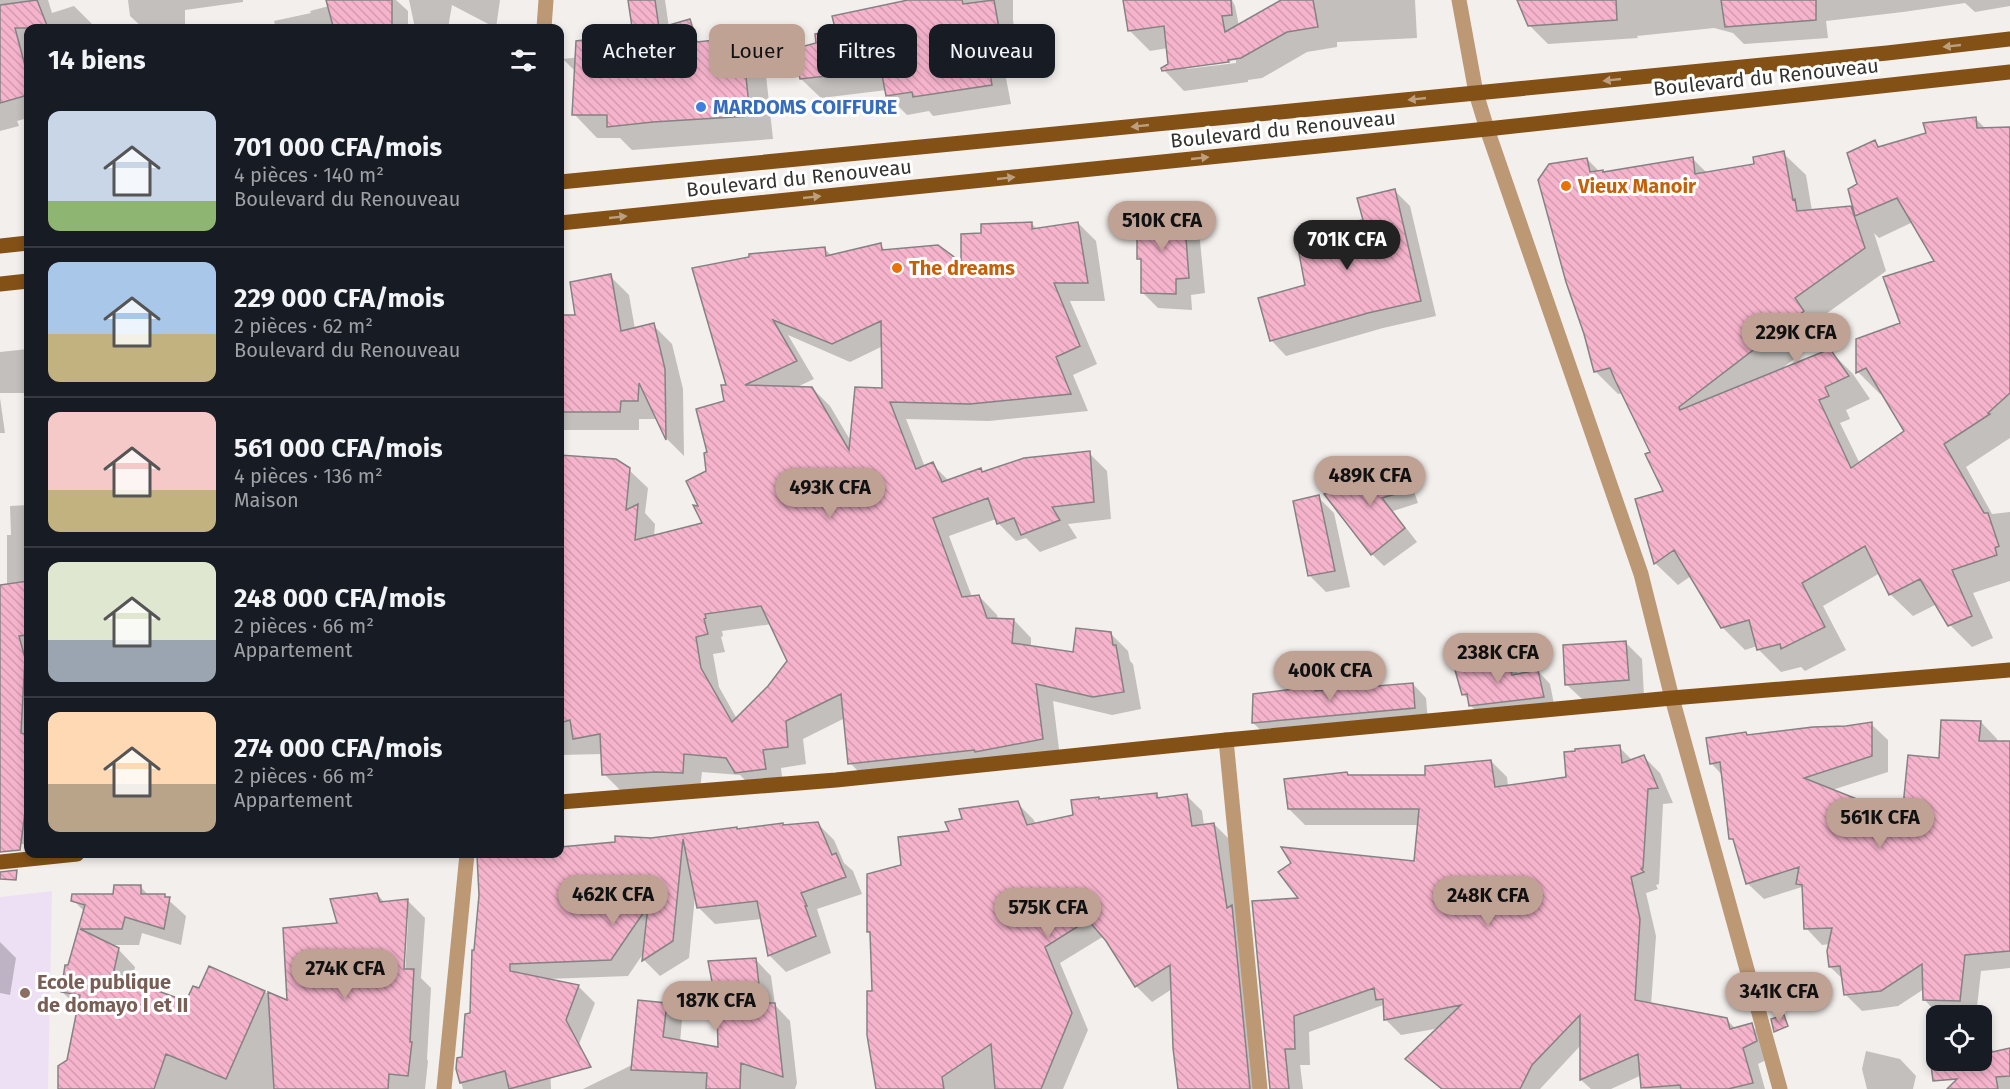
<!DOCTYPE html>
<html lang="fr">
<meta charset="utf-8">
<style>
:root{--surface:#171b24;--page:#20242c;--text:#f1f3f6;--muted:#9ea1a6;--line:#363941;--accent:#c0a295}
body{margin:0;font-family:"Fira Sans",sans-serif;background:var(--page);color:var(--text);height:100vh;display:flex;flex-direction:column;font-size:22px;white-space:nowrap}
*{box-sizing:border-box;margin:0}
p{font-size:20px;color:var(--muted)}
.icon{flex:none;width:33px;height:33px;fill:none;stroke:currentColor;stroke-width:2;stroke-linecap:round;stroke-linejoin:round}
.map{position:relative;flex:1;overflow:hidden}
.panel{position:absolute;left:24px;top:24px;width:540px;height:834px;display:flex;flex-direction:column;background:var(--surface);border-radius:12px;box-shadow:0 3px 9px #0003}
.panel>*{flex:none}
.hud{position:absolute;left:582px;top:24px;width:570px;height:54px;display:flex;gap:12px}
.fabs{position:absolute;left:1926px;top:1005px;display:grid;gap:12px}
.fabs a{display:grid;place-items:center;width:66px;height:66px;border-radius:12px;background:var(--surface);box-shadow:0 3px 9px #0003;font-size:30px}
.price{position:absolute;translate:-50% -51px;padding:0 14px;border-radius:21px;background:var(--accent);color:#111;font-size:20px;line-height:39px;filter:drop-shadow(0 2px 3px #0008)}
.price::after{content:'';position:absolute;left:50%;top:36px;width:18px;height:14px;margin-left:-9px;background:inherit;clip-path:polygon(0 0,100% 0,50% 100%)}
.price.on{background:#222;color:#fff}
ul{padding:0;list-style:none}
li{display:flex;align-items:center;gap:18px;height:150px;padding:0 24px}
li+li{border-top:2px solid var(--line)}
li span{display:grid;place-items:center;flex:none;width:168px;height:120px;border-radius:12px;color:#555}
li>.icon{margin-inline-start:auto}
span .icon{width:72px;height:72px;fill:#fffc;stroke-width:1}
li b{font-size:26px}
h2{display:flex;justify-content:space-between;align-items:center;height:72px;padding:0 24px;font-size:26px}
.pill{padding:0 21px;border-radius:12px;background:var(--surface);box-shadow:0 3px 9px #0003;font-size:21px;line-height:54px}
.pill.on{background:var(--accent);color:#111}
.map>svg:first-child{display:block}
</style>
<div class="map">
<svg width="2010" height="1089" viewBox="0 0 2010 1089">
<defs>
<pattern id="building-back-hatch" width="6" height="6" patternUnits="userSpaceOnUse" patternTransform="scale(1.5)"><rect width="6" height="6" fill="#f5b3cc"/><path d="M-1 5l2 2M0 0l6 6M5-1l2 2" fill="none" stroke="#d39ab0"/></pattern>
</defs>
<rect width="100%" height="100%" fill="#f3efec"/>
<path fill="#ede0f5" d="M52,891L48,1089H0V897Z"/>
<path fill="#0003" fill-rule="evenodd" d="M0,0H48L52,13L74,6L93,25L94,28H28V118L17,121L19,126L0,131Z
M128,0H243V2L185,10V28H143L130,16Z
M352,0H396L408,11V28H276L274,21L311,13L310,11Z
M409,0H500L496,28L452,5L448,28H415Z
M629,0H665L669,28L646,38Z
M915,0H1013V20L1021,70L1005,73L1011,104L933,116L929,111L907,115L887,95V90L821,98L801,79L818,45L838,33Z
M1125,0H1232L1235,6L1239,26L1283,0H1415L1417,38L1337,42V47L1307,52L1262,78L1248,80V82L1184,91L1164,70L1169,65L1168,48L1150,51L1130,31ZM1236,60V63L1186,69V66Z
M1519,0H2010V6L1975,12L1965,3L1903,12L1826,21L1828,38L1744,44L1733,33L1714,28L1637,36L1638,38L1548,44L1529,25Z
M742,42L765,66L773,139L632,150L620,138H597L574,114L576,72L563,59L673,46Z
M1975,118L1987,130L2010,128V438L1966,467L1992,514L2010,512V581L1973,593L1993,638L1972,647L1950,625L1937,604L1913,616L1890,594L1880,573L1823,606L1846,650L1805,671L1801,667L1781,672L1758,649L1757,646L1745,650L1722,627L1691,576L1678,585L1655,563L1665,492L1652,452L1623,393L1618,394L1596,372L1585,333L1587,159L1600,172L1604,173L1692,158L1707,173L1756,165L1783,153L1806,175L1812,211L1850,207L1856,212L1859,185L1875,142L1881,148ZM1913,222L1936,261L1902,324L1858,372L1880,394L1883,393L1906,431L1860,464L1840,423L1850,419L1846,410L1870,399L1853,374L1830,351L1777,372L1826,335L1816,321L1886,271L1874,233L1879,238Z
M1395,191L1410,206L1436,316L1383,328L1286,356L1271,340L1307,286L1364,221Z
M1183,214L1199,230L1205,293L1191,295L1192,310L1158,308L1142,292V262L1138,258Z
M1031,223L1038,230L1078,223L1096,241L1105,301H1070L1097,364L1073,375L1088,411L989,421L906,419L925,467L932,464L949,481L980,470L983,473L1089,453L1107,471L1111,519L1068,524L1077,538L1040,552L1026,538L1016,541L998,523L996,519L949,536L972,597L979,596L997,615L998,620H1014L1031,638V648L1074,654L1110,633L1128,651L1130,661L1133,664L1141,709L1112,715L1053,701L1060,757L868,781L850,763L845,718L803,739L806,764L781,768L783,786L755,790L740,775L702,772L700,790L622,792L604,774L603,754L560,755V457L616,461L629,470L648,488L645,513L655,524L654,537L704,524L700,507L708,472V453L726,402L728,386L694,269L825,249L832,256L880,245L886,251L963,265L983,235ZM788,335L850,362L883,346V390L852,443L830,406L812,388H795L814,379ZM772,624L789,661L769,687L737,719L719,687L713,654L725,652L721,637L723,636L722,631Z
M610,276L629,295L635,329L653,325L672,344L683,389L684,456L667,439L656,414V419H639V430H560V317H576Z
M28,349V393H0V352Z
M0,398L5,433H0Z
M1398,467L1410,480L1418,503L1393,511L1417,542L1384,566L1372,554L1341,492Z
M1318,497L1334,513L1350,587L1326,592L1310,576Z
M28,505V845L0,840V587L7,586V535H11L10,506Z
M1626,643L1642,659L1644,696L1583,700L1566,684Z
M1503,660L1520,675L1538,671L1550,684L1555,709L1483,718L1471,706L1470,701L1463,694Z
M1413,684L1426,698L1428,722L1267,736L1253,723L1255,695L1314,689L1317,693Z
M1981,722L1997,739V742H2010V968L1981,971L1976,1016H1939L1924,999V989L1898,1006L1862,1011L1846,995L1844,980L1830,967V944L1822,945L1806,928L1803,889L1802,887L1764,899L1747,883L1736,843L1731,838L1723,776L1711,763L1746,734L1749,736L1871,724L1888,740V772L1832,790L1903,819L1940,760Z
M1619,747L1633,761L1644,757L1660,773L1673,803L1663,804L1659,884L1656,885L1658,889L1646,893L1656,936L1651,1005L1726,1019L1736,1029L1751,1025L1767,1041L1772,1057L1758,1064L1765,1089H1645L1643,1087L1642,1075L1611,1089H1591L1581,1080V1045L1540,1089H1441L1407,1059L1440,1028L1401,1035L1385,1019L1383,1005L1309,1032L1310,1065H1300L1303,1089H1271L1301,899L1415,862L1419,825H1305L1289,809L1347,773L1350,776H1427L1491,761L1507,777L1508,787L1568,779Z
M1156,794L1161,799L1186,795L1202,811L1204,826L1214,824L1230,840L1264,1089H1179L1172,989L1152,1002L1136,986L1104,936L1060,963L1088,1030L1063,1089H878L872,934L869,931L903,866L951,832L963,820L1017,803L1033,819L1036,824L1075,816L1100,801Z
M817,823L834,840L844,863L853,871L862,894L817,909L831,953L786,972L769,955L762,919L715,924L699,908L695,896L689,958L660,976L644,960L645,951L628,976L547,979L579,987L595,1003L574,1057L548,1020L551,1089H463L457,1068L463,1058L471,1015L481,895L478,856L509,854H560V849Z
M141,887L149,896H164L186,916L181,945L142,933L139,945H110L118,949L135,967L132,983L187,1003L199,991L209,968L288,1002L339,924L377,894L385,903L407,900L425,918L421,978L431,988L427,1059L428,1061L425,1089H60L68,1061L79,1008L62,992L85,912L73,900L115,896ZM405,918H408L405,976H402Z
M0,942L16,958L10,995L0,993Z
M756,960L771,976L775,1005L790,1021L797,1083L795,1089H583L634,1064L666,1004L682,1020L680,1042L719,1048Z
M2010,1050V1089H1948L1982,1060V1056Z
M1866,1051L1900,1059L1916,1076L1913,1089H1867L1862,1069Z"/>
<path fill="url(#building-back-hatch)" stroke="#868283" stroke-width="1.5" fill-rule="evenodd" d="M37,0L48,28H15L28,77V95L0,103V5Z
M326,0H392V25L333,26Z
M628,0H655L659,28L690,19L697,42L742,37L750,116L653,122L607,127V115H572L576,41L633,34Z
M908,0H962L963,4L994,0L1003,51L987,54L992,85L913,97L912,92L886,96L881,70L800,79L793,49L816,43L815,34L836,32L832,16Z
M1123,0H1231L1232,15L1222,16L1225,32L1281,0H1313L1318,27L1287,32L1241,58L1228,60L1229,62L1162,71L1161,68L1168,64L1164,26L1128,31Z
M1517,0H1616L1617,20L1528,26Z
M1721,0H1816V20L1725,27Z
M1976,117L1977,128L2010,127V393L1988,413L1990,414L1944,444L1984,513H1988L1999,546L1995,548L1997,555L1952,570L1972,616L1948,626L1920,579L1889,595L1865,546L1802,583L1825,627L1781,649L1780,644L1757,650L1749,620L1721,628L1674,550L1654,564L1635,499L1663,491L1645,454L1650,452L1615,380L1610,368L1594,372L1584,334L1566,282L1538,180L1549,164L1587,158L1590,172L1603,170V172L1693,157L1695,174L1754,164L1753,157L1784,151L1793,200L1795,199L1797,211L1851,206L1865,248L1795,298L1804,311L1679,407L1680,410L1830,349L1849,376L1825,387L1829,396L1819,400L1851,468L1904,431L1866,368L1856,373V339L1900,323L1883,277L1934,261L1897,198L1855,216L1848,189L1857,184L1847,153L1875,140L1878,147L1926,133L1923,123Z
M1395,189L1421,301L1368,313L1270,341L1258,298L1305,285L1295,232L1363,220L1357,198Z
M1184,212L1189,278L1176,279V294L1141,293V259H1137V216Z
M1032,222V229L1078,222L1088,283H1054L1080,346L1056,357L1071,394L970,404L890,402L916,469L933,462L942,482L981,468L982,472L1024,458L1090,451L1094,502L1052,507L1060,520L1021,535L1014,518L997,524L988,498L933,518L962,597L979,595L987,618L1014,619L1012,643L1073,652L1076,628L1111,632L1113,645H1116L1124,692L1093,697L1036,684L1043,739L975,752L974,750L848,764L841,694L786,721L788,747L763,750L766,769L735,773L726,758L684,754L683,773L656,772L602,775L600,734L573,739L570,720L560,723V455L616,459L630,468L626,510L638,504L635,540L702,523L693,505L698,506L686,481L706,471L704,453L707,452L696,409L724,401L721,385H726L692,268L749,257V254L825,247L826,256L881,243L882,250L938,245L961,262V234L981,233V224ZM773,320L832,344L881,321L882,388L855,387L849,450L812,387L745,385L797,361ZM761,606L787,661L768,686L732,722L701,668L696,637L708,634L704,619L706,618L705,614Z
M611,274L621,331L654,323L665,369L666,440L639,383L638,401H621L620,412H560V315H575L570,282Z
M1398,465L1406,491L1382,498L1405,528L1371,555L1324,494L1339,491L1337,486Z
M1319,495L1335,571L1308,576L1293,501Z
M28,581V635L19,636L25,658L21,733L28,735V790L20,850L0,852V585Z
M1626,641L1629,680L1565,685L1563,645Z
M1504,659L1505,664L1510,663L1512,675L1538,670L1544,697L1469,706L1467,694L1462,695L1455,670Z
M1413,683L1415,708L1252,723L1253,694L1310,687L1315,688V691Z
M1941,720L1981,721L1979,741H2010V951L1965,955L1960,1001L1923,1000L1922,964L1881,991L1844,995L1840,966L1829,967L1827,951L1832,928L1804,929L1802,885L1796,884L1799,867L1746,884L1733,839H1729L1720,762L1710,764L1706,738L1746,732L1747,735L1813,727L1846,726L1872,722V756L1804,778L1902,817L1908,755L1939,758Z
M1620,745L1622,763L1644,755L1658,788L1648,789L1643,868L1641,869L1644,872L1631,877L1640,919L1635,1000L1727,1018L1730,1029L1752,1023L1757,1041L1743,1048L1753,1083L1728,1089H1681L1680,1085L1641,1088L1638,1054L1580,1080V1015L1532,1065L1520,1089H1442L1405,1059L1461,1005L1384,1020L1383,999L1376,1000L1374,988L1294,1016L1295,1049H1285L1289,1089H1270L1252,901L1298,898L1278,872L1291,863L1281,847L1414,861L1419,809H1288L1284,779L1347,772L1348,775H1425V766L1491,760L1495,787L1566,777L1564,752L1575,751V749Z
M1157,793V798L1187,794L1192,826L1214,823L1227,908L1232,905L1250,1089H1178L1173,1048L1170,965L1135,987L1106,941L1088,920L1045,947L1072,1013L1041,1089H995L991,1044L942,1077L944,1089H876L867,1035V991H872L870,932H867V874L901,865L898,837L949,831L945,822L962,819L959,809L1018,801L1027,825L1073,815L1071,800L1099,797V799Z
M818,822L832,855L836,853L846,877L801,893L807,906H805L816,936L768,956L757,901L697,908L683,839L673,941L642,961L648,906L611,960L510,964V971L579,985L566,1020L591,1067L509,1089L505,1071L460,1083L456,1069L457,1058L462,1057L465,1014L470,1013L472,950H474L479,895L477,855L560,854V847L615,842V836L651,838L737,827V829L783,823V825Z
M17,870L16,880L0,879V872Z
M114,885H141V894H165V897H170L164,929L125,917L122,929H80L119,948L113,975L186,1001L193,986L199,988L209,966L265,991L226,1079L166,1054L154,1089H58V1066L67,1060L80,995L61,992L65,965H68L85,905L71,901L72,894H113Z
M377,893L380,902L408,899L404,969H414L410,1042H412L408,1076L389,1074L388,1089H274L268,992L287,1000L283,928L337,923L330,899Z
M756,958L761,1003H775L783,1077L741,1063L740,1089H706L707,1073L631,1070L638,1000L667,1003L663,1037L718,1047L717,1013H718L708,961Z
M1784,1015L1788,1026L1774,1032L1771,1019Z
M1991,1048L1992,1052L2010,1048V1076L1996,1077L1998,1089H1947L1957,1079L1933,1081L1931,1065L1953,1060H1982V1054H1986Z"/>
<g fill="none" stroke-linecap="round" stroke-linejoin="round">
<path stroke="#bc9875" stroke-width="15" d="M1459,0L1476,93L1487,129L1641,574L1672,698L1780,1089
M544,28L546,0
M1226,740L1260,1089
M444,1089L467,854"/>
<path stroke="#835116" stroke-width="15" d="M560,182L1887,53L2010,39
M560,223L1487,129L2010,72
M0,246L28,243
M0,284L28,281
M560,802L836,780L1226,740L1672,698L2010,670
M0,862L77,854"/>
</g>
<defs><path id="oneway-solid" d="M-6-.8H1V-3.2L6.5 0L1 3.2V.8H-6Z" transform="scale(1.5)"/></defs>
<g fill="#bb9f7f">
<use href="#oneway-solid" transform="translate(1952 46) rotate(174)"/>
<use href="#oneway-solid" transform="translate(1612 80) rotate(174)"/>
<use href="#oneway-solid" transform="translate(1417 99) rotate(174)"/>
<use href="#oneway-solid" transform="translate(1140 126) rotate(174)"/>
<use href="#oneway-solid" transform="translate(1200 158) rotate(-6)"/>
<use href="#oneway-solid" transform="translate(1006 178) rotate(-6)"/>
<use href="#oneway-solid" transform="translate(812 197) rotate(-6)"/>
<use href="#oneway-solid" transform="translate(618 217) rotate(-6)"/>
</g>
<circle fill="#3f7fe0" stroke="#fff" stroke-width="2" cx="701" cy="107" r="6"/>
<g fill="#e8710a" stroke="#fff" stroke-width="2">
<circle cx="1566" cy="186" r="6"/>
<circle cx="897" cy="268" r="6"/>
</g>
<circle fill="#8d6e63" stroke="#fff" stroke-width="2" cx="25" cy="993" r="6"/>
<g text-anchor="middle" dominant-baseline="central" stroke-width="6" stroke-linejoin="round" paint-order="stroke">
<g font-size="20" fill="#343332" stroke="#fff">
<text transform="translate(1766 77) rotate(-6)">Boulevard du Renouveau</text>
<text transform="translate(1283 129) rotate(-6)">Boulevard du Renouveau</text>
<text transform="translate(799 178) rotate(-6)">Boulevard du Renouveau</text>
</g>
<g font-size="20" font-weight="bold" fill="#366cbe" stroke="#fff" text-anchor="start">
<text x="713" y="107">MARDOMS COIFFURE</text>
</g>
<g font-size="20" font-weight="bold" fill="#c56008" stroke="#fff" text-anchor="start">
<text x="1578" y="186">Vieux Manoir</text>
<text x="909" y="268">The dreams</text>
</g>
<g font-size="20" font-weight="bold" fill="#785e54" stroke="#fff" text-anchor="start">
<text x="37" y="982">Ecole publique<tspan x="37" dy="23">de domayo I et II</tspan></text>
</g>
</g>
</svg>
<div class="fabs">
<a><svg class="icon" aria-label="locate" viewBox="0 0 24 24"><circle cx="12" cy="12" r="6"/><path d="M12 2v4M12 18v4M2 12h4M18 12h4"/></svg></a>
</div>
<b class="price" style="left:1162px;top:252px">510K CFA</b>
<b class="price on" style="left:1347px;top:271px">701K CFA</b>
<b class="price" style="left:1796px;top:364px">229K CFA</b>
<b class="price" style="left:1370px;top:507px">489K CFA</b>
<b class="price" style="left:830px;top:519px">493K CFA</b>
<b class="price" style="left:1498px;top:684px">238K CFA</b>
<b class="price" style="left:1330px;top:702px">400K CFA</b>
<b class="price" style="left:1880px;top:849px">561K CFA</b>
<b class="price" style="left:613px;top:926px">462K CFA</b>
<b class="price" style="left:1488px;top:927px">248K CFA</b>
<b class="price" style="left:1048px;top:939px">575K CFA</b>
<b class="price" style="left:345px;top:1000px">274K CFA</b>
<b class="price" style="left:1779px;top:1023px">341K CFA</b>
<b class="price" style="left:716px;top:1032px">187K CFA</b>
<div class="hud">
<a class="pill">Acheter</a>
<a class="pill on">Louer</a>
<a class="pill">Filtres</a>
<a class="pill">Nouveau</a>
</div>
<section class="panel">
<h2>14 biens<svg class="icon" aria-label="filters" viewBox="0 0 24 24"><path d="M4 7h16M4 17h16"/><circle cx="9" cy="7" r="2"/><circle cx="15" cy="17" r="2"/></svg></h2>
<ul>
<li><span style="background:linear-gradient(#c9d6e8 75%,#8fb573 0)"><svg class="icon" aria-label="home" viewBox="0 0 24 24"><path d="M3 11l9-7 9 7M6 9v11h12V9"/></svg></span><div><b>701 000 CFA/mois</b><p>4 pièces · 140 m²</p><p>Boulevard du Renouveau</p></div></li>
<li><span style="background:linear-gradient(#a9c7e8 60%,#c2b280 0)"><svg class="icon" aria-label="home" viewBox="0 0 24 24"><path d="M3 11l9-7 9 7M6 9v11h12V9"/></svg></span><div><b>229 000 CFA/mois</b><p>2 pièces · 62 m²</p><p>Boulevard du Renouveau</p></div></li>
<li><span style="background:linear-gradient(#f6c9c9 65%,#c2b280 0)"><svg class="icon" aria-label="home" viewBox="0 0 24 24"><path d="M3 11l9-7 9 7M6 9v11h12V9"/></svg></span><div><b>561 000 CFA/mois</b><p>4 pièces · 136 m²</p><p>Maison</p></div></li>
<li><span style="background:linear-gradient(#dfe7d0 65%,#9aa5b1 0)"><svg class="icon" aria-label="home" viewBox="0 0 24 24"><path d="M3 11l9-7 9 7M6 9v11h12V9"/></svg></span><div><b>248 000 CFA/mois</b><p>2 pièces · 66 m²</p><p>Appartement</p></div></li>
<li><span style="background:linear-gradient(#ffd9b3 60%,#b9a48a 0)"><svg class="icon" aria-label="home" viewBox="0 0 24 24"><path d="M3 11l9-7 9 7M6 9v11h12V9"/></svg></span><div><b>274 000 CFA/mois</b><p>2 pièces · 66 m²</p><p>Appartement</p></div></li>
</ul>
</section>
</div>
